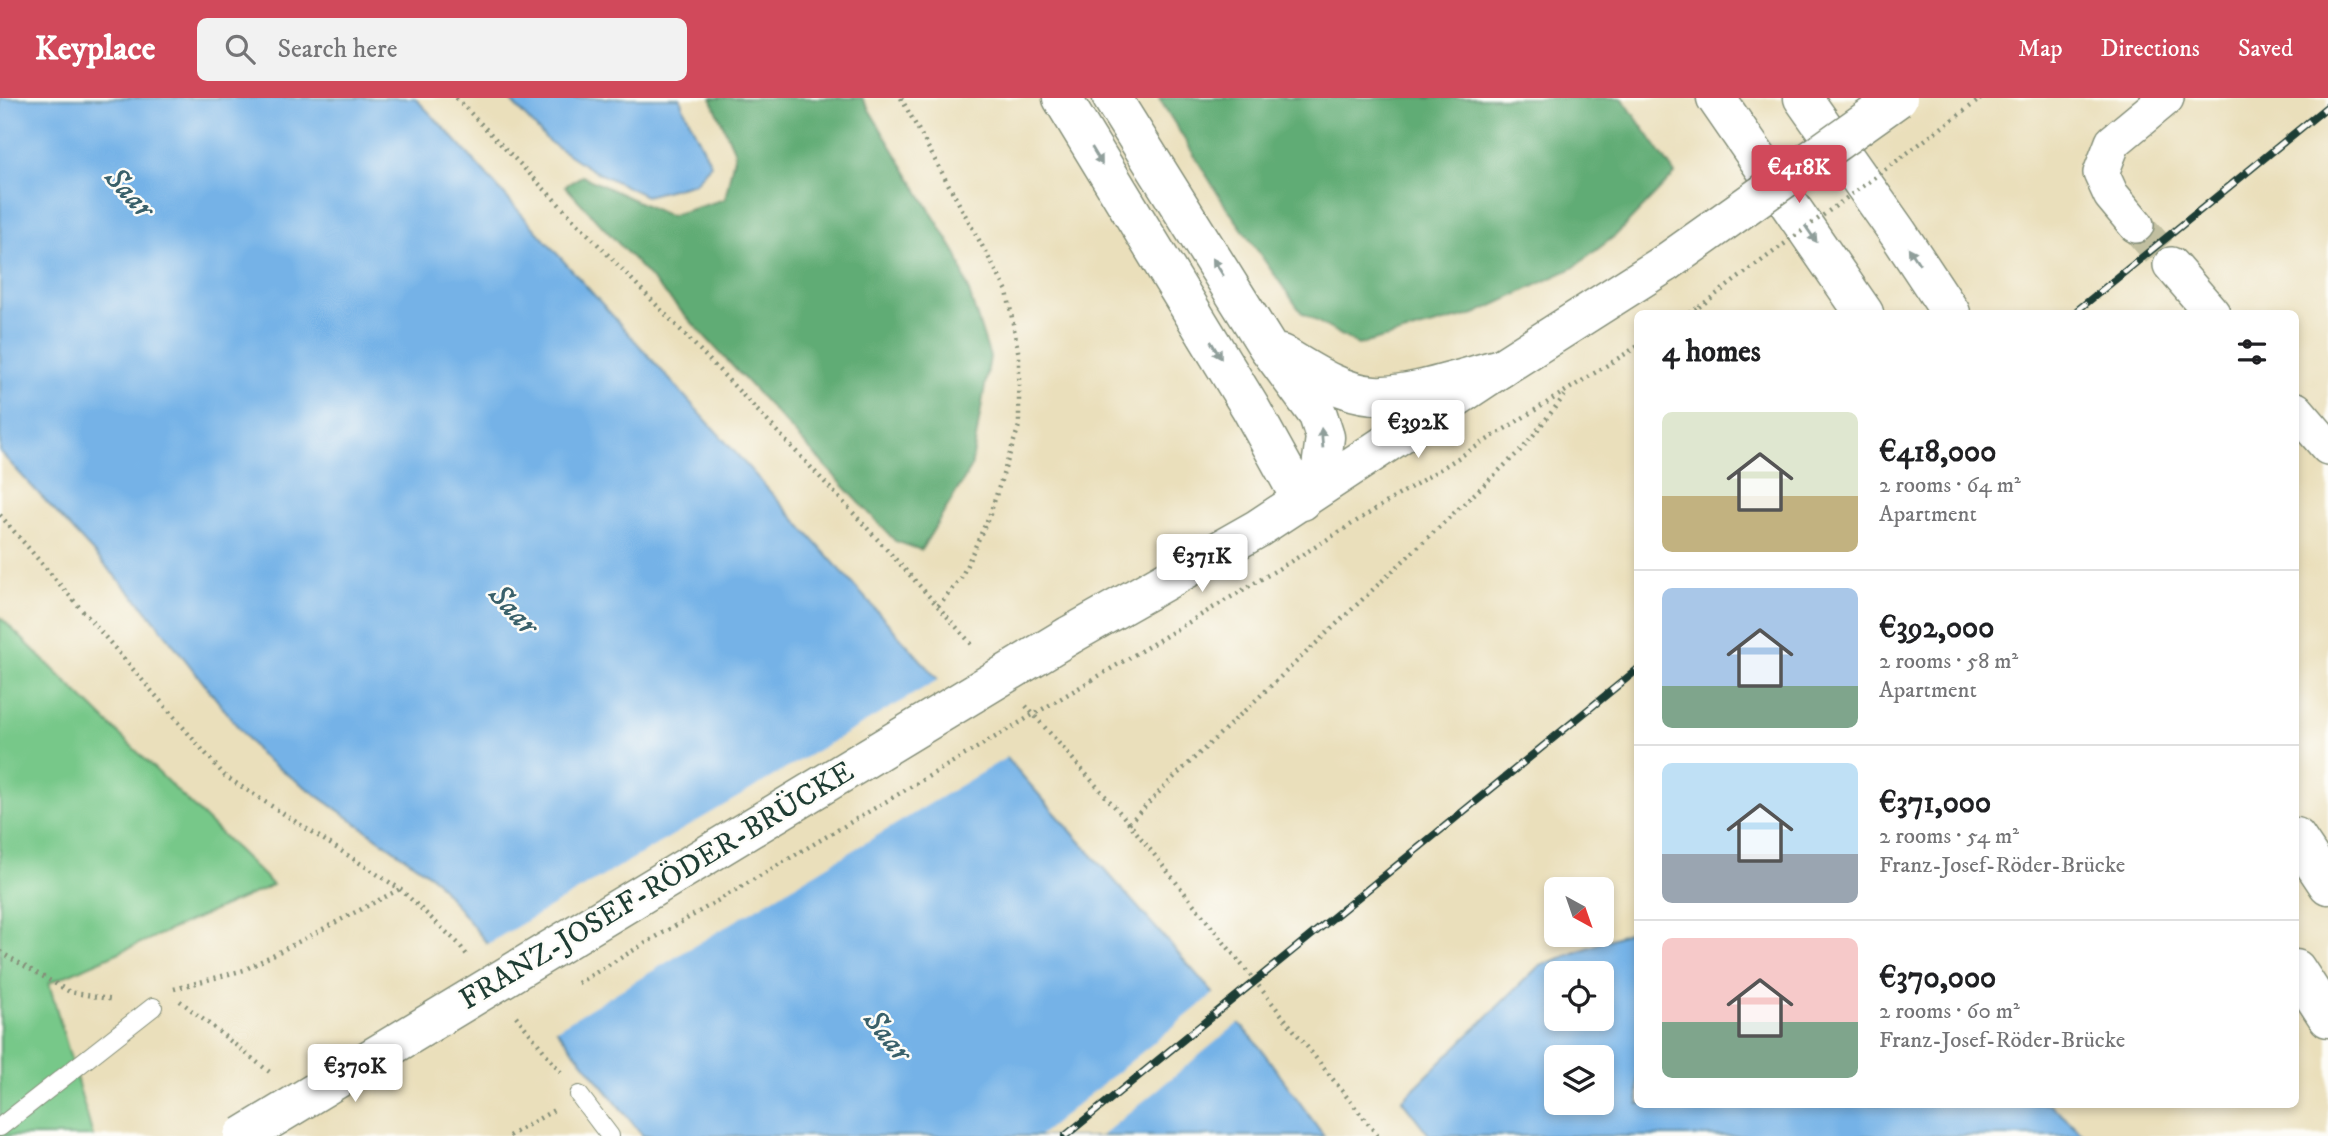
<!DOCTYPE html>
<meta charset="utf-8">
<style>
:root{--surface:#fff;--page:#f2f2f2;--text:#202124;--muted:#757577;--line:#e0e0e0;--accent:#d1495b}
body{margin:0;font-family:"IM FELL DW Pica",serif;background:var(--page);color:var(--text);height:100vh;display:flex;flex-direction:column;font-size:26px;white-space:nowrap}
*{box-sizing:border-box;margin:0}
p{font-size:23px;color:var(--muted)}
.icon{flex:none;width:38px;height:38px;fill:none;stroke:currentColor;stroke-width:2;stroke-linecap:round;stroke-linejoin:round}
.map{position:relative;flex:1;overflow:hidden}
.details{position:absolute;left:1634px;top:212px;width:665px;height:798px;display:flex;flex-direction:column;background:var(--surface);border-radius:10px;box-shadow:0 4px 10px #0003}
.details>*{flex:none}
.needle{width:46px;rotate:140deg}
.controls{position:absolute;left:1544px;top:779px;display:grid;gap:14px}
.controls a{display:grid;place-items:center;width:70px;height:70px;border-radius:10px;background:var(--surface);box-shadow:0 4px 10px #0003;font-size:35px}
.price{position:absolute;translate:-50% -60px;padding:0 16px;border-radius:7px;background:#fff;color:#222;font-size:23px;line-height:46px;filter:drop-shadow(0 2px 4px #0008)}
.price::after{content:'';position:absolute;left:50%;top:42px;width:21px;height:16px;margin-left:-10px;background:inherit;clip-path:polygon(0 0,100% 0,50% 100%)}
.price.active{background:var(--accent);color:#fff}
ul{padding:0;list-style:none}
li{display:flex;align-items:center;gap:21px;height:175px;padding:0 28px}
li+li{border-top:2px solid var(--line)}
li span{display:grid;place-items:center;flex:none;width:196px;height:140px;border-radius:10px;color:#555}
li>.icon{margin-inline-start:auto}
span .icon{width:84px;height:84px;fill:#fffc;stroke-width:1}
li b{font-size:30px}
h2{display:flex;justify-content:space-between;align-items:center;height:84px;padding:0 28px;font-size:30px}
header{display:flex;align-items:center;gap:42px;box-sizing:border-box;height:98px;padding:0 35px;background:var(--accent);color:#fff}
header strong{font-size:33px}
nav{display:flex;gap:38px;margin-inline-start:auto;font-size:24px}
.search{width:490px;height:63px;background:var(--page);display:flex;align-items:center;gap:18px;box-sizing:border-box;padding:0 24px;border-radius:10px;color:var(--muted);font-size:26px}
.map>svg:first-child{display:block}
</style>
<header>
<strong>Keyplace</strong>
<div class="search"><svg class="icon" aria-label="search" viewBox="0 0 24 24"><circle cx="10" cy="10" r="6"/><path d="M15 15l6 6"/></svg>Search here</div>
<nav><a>Map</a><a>Directions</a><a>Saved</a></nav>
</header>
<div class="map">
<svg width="2328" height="1038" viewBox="0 0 2328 1038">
<rect width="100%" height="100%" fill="#fdfcf7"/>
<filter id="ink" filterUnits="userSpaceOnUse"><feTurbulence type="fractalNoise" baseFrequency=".0143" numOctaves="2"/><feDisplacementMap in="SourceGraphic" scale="14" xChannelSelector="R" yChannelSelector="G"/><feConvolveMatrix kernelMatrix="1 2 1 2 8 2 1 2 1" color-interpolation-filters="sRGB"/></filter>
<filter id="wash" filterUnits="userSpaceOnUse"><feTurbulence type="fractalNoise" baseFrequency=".00686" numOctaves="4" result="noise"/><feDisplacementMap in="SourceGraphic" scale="28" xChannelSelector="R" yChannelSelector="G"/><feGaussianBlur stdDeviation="1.57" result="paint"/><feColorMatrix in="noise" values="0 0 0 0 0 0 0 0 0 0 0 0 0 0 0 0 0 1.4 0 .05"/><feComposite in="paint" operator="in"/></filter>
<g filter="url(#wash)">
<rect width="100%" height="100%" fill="#eadfbb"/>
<path fill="#77c889" stroke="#4b825e" stroke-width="2" d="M0,519L273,787L49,885L93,1038H0Z"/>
<path fill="#61ac75" stroke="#407454" stroke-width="2" d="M711,0H862L957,157L990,259L971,370L921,452L895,443L565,88L582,78L669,118L725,101L735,54Z
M1159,0H1622L1675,76L1616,137L1573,170L1475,216L1358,247L1301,214L1223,104Z"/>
<path fill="#75b2e7" stroke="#4a788e" stroke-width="2" fill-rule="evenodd" d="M0,0H415L449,35L919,560L1256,944L1324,1038H643L434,780L260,657L144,509L0,354Z
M508,0H680L683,9L711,66L695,85L646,98L592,72L548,43Z
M1638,831V1006H2050L2085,1038H1430L1402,1002L1539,868ZM1556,875H1601V920H1556ZM1556,959H1601V1004H1556Z"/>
<path fill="#eadfbb" d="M941,580L1009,658L553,933L484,848Z
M1216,894L1241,923L1101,1038H1039Z"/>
</g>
<g filter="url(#ink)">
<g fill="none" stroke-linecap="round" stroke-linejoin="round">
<path stroke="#c1bfa0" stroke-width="35" stroke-dasharray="35 18" stroke-linecap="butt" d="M2136,127L2171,167"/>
<g stroke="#848e78" stroke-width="20">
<path id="service" d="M579,997L610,1038
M0,1029L153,909"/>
</g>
<g stroke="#848e78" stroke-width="38">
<path id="minor" d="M2136,127L2111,97L2101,75L2113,44L2166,0
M2171,167L2212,215
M2296,312L2328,349"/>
</g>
<g stroke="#848e78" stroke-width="41">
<path id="secondary" d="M1070,537L1257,431L1501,270L1666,165"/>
</g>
<g stroke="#848e78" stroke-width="41">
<path id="motorway" d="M1062,0L1250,309L1302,403
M1112,0L1267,248L1318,317L1325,339L1321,370L1302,403
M1716,0L1864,215
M1803,0L1898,135L1951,215
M1281,256C1309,273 1341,295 1374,297C1409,299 1465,279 1501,270
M2296,739L2328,787
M2296,871L2328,920"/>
</g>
<path stroke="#848e78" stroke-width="4.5" stroke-dasharray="2 5" stroke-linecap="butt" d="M456,0C631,181 808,360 974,549
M901,0L1007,193L1019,258V328L990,416L961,480L938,508
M1979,2L1982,0
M1689,215L1699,209
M0,417L225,678L400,791L458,845L467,857
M1092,582L1315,449L1638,248
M1026,608L1129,725L1378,1038
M1129,725L1169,684L1524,349L1565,297
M0,854L70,894L114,902
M174,891L244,872L400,791
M180,903L272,976
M516,918L563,977
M509,1038L554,1012"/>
<use href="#service" stroke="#fff" stroke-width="18"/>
<use href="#minor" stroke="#fff" stroke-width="35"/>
<use href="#secondary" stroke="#fff" stroke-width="38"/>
<use href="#motorway" stroke="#fff" stroke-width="38"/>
<g stroke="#1f3d34" stroke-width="8">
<path id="rail" d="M2074,215L2328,8
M1065,1038L1638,571"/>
</g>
<use href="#rail" stroke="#fdfcf7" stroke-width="5" stroke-dasharray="16" stroke-linecap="butt"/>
<g stroke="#848e78" stroke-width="41" stroke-linecap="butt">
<path id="secondary-bridge" d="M1666,165L1898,0
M243,1038L1070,537"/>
</g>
<path stroke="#848e78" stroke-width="4.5" stroke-dasharray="2 5" stroke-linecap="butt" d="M1699,209L1979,2
M578,885L1092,582"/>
<use href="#secondary-bridge" stroke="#fff" stroke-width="38"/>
</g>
<defs><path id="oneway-solid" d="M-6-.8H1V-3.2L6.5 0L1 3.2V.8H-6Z" transform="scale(1.75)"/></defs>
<g fill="#8f9e9a">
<use href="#oneway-solid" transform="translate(1097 58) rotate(59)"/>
<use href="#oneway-solid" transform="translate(1811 136) rotate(55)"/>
<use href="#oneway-solid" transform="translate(1914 158) rotate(-123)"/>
<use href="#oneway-solid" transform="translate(1218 169) rotate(-122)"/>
<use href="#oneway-solid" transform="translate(1216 252) rotate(59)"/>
<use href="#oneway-solid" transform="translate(1322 340) rotate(-95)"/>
</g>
</g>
<g text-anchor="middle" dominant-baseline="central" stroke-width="5" stroke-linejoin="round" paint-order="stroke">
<g font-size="30" fill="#1f3d34" stroke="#fdfcf7">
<text transform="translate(657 788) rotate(-31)">FRANZ-JOSEF-RÖDER-BRÜCKE</text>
</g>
<g font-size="32" font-style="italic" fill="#39606a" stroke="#fdfcf7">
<text transform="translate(129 95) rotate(47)">Saar</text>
<text transform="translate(513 512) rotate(47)">Saar</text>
<text transform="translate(887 938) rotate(51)">Saar</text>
</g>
</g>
</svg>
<div class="controls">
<a><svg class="needle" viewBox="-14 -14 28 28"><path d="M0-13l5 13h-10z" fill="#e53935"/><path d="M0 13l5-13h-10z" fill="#757577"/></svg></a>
<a><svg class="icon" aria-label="locate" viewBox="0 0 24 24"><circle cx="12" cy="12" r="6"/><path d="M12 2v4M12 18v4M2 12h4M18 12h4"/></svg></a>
<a><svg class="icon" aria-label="layers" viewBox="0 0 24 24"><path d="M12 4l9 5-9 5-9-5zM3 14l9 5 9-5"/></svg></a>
</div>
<b class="price active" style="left:1799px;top:107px">€418K</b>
<b class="price" style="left:1418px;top:362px">€392K</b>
<b class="price" style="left:1202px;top:496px">€371K</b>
<b class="price" style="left:355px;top:1006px">€370K</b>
<section class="details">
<h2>4 homes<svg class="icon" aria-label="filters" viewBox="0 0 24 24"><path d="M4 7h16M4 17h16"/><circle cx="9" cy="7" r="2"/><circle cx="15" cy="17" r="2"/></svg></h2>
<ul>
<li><span style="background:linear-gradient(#dfe7d0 60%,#c2b280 0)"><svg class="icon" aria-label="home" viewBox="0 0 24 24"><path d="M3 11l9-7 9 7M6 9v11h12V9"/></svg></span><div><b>€418,000</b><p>2 rooms · 64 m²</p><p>Apartment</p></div></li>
<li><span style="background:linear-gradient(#a9c7e8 70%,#7fa58c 0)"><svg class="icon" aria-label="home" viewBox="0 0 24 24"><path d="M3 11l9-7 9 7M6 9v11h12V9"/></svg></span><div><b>€392,000</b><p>2 rooms · 58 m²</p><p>Apartment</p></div></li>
<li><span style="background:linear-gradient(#bfe0f5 65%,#9aa5b1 0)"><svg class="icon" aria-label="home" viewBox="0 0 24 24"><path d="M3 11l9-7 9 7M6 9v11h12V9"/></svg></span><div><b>€371,000</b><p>2 rooms · 54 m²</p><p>Franz-Josef-Röder-Brücke</p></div></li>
<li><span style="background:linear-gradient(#f6c9c9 60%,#7fa58c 0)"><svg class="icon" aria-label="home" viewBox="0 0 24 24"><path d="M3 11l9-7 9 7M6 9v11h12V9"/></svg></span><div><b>€370,000</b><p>2 rooms · 60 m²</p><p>Franz-Josef-Röder-Brücke</p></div></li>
</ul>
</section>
</div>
